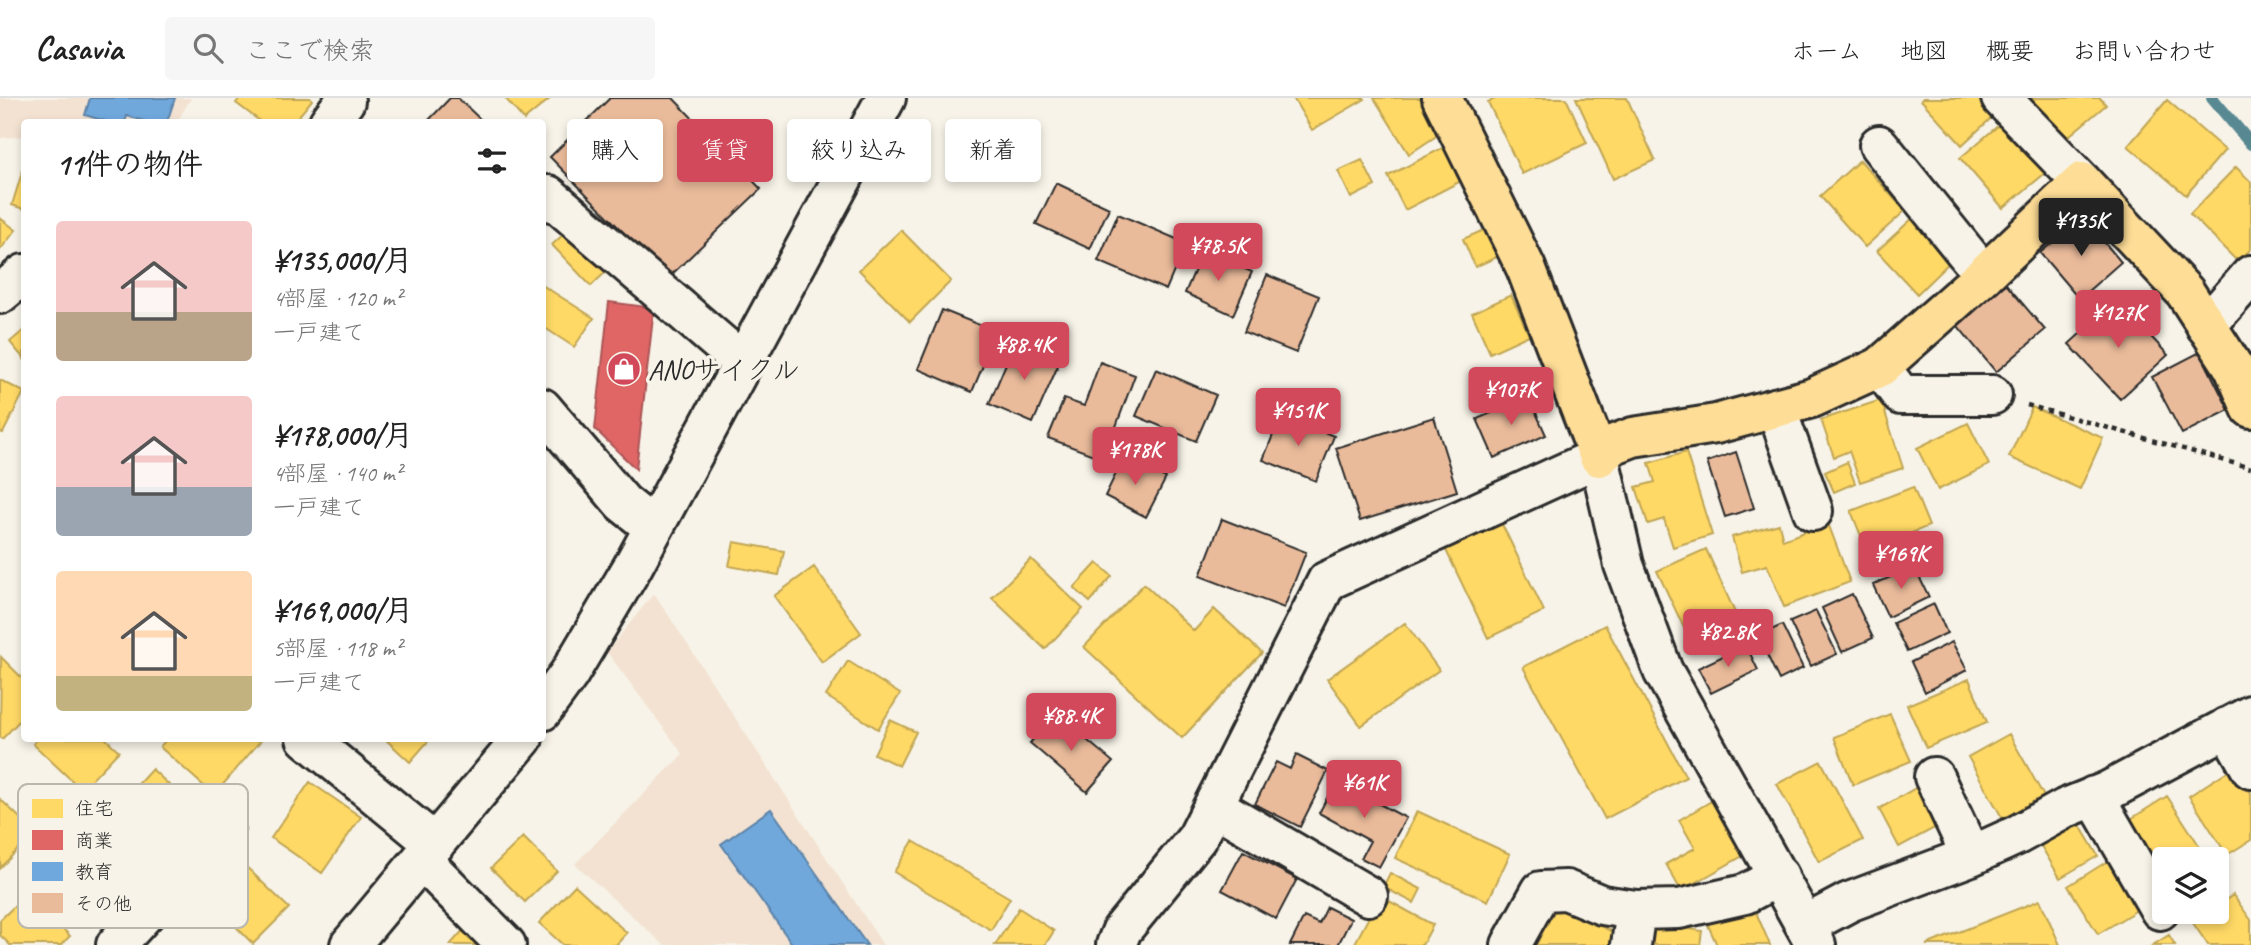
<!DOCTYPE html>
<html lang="ja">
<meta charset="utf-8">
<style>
:root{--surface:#fff;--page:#f6f6f6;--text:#222;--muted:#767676;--line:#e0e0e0;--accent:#d1495b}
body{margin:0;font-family:Caveat,"Klee One",sans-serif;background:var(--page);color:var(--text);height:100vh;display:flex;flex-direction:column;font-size:26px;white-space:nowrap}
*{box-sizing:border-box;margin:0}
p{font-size:23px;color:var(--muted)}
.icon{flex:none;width:38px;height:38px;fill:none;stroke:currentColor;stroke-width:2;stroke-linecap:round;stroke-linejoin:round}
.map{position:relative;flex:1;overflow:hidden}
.panel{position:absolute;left:21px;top:21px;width:525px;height:623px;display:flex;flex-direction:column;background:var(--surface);border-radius:7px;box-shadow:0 4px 10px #0003}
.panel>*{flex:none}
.banner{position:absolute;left:567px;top:21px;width:665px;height:63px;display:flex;gap:14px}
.buttons{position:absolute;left:2152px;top:749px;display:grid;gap:14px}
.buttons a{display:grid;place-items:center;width:77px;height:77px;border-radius:7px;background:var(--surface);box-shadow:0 4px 10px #0003;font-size:35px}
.price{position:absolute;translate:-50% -60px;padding:0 16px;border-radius:7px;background:var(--accent);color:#fff;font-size:23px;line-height:46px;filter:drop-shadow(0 2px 4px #0008)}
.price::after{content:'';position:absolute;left:50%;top:42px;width:21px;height:16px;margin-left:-10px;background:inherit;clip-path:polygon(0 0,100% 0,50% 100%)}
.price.active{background:#222;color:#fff}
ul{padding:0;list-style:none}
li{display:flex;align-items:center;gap:21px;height:175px;padding:0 35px}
li span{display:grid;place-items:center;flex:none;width:196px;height:140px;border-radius:7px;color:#555}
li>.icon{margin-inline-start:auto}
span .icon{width:84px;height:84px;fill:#fffc;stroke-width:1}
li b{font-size:30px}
h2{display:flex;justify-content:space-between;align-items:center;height:84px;padding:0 35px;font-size:30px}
.tag{padding:0 24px;border-radius:7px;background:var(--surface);box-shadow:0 4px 10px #0003;font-size:24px;line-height:63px}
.tag.active{background:var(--accent);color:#fff}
header{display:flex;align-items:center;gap:42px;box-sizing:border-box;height:98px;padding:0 35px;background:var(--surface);border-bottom:2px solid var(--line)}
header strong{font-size:33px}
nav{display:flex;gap:38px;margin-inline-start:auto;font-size:24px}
.search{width:490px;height:63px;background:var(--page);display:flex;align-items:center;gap:18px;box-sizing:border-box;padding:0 24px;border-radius:7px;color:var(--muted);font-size:26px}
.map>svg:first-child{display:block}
</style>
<header>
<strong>Casavia</strong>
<div class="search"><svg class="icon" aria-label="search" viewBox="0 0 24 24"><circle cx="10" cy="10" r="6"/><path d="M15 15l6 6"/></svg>ここで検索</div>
<nav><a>ホーム</a><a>地図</a><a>概要</a><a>お問い合わせ</a></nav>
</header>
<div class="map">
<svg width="2251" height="847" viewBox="0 0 2251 847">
<rect width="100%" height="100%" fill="#f7f3e8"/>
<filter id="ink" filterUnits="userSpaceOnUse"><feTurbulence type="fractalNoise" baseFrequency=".0143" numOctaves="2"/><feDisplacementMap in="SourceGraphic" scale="14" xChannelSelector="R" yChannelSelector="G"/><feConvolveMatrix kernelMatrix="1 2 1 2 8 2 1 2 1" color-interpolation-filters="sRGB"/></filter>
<g filter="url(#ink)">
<path fill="#f3e2d1" d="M0,0H191L177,24H24V38L0,40Z
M654,495L883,847H664L575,766L683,656L607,554Z"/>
<path fill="#ffd966" stroke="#bfa554" stroke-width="2" d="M240,0H310L312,2L294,24H261L236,5Z
M505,0H551L524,22Z
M1293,0H1364L1365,1L1312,32Z
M1374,0H1424L1444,33L1409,56Z
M1497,0H1566L1587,45L1522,76L1488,4Z
M1576,0H1627L1655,62L1613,81Z
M1923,0H1988L1999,13L1962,47L1921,2Z
M2028,0H2100L2106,7L2064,42Z
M2167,2L2225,52L2186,97L2128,48Z
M2006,21L2049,72L2003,110L1960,60Z
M1446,48L1463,82L1405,112L1388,78Z
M1362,62L1375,88L1351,100L1338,73Z
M1860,62L1905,113L1865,149L1820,98Z
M24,68V111L12,107Z
M2236,69L2251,84V151L2238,164L2190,116Z
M1915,118L1954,160L1917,196L1877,153Z
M0,120L16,132L0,152Z
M571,129L610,170L591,188L552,147Z
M901,132L951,183L910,224L859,172Z
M1484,132L1497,159L1475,169L1463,141Z
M542,187L594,220L574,249L542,228Z
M1511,197L1529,237L1490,255L1472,215Z
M24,232V261L10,244Z
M0,282L24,294L3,335L0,334Z
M1881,302L1903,370L1860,384L1849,353L1834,359L1821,322Z
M2032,309L2103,340L2080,391L2009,359Z
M1968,325L1989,367L1938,392L1917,350Z
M1686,354L1712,437L1673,449L1664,421L1648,426L1636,389L1655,384L1649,365Z
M1847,364L1855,385L1834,394L1825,374Z
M1913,389L1929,428L1867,453L1851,413Z
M1499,420L1544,513L1488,540L1443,446Z
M1828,425L1850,484L1784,509L1767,467L1742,474L1732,439L1779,426L1783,442Z
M734,444L784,453L779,477L729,468Z
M1706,451L1742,530L1694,551L1657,473Z
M1031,461L1083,511L1045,551L992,500Z
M1097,465L1112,478L1090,504L1074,490Z
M814,469L861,535L822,564L774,498Z
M1144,486L1194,533L1214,511L1262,555L1182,640L1084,549Z
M1405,525L1439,572L1361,628L1327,581Z
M1605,527L1686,679L1605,721L1523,569Z
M1,559L24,582V618L2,641L0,639Z
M848,563L900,596L878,631L826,598Z
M1969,581L1987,624L1926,650L1907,607Z
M1890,616L1911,663L1853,687L1834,639Z
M890,622L916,634L899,668L874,656Z
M2009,636L2050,709L2009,732L1968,659Z
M38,640H105L119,653L82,692L33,646Z
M167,640H263L214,697L160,649Z
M384,640H431L410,664Z
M1821,663L1863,742L1819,764L1777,686Z
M2234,669L2251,695V742L2227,757L2189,698Z
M152,671L200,716L165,752L118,708Z
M310,684L361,719L322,775L271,740Z
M1921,687L1942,726L1899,749L1879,711Z
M2167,698L2208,761H2165V784L2126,724Z
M0,701L35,734L0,770Z
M1715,701L1746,756L1681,793L1666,766L1695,750L1679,722Z
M1417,713L1510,756L1488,803L1395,760Z
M2072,714L2098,758L2060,780L2034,736Z
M523,739L557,773L525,804L491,770Z
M913,743L1010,800L991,832L894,774Z
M2114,759L2145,807L2098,836L2068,788Z
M237,760L289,810L253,846L203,795Z
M1390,775L1421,791L1414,805L1383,789Z
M575,787L627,835L616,847H563L539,825Z
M28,795L70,838L61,847H10L0,837V822Z
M2233,797L2251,822V847H2208L2193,825L2209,814H2217V808Z
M1380,798L1433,827L1422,847H1354Z
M2040,802L2060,847H1926Z
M1752,805L1770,847H1717L1707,825Z
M1555,807L1624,839L1621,847H1536Z
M1019,810L1054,833L1045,847H995Z
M1649,824L1702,833L1700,847H1645Z
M466,829L485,847H450Z
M2169,837L2175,847H2153Z"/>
<path fill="#e06666" stroke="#aa5454" stroke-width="2" d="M609,204L654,210L636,371L595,331Z"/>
<path fill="#6fa8dc" stroke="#5b82a7" stroke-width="2" d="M90,0H175L167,24H147L127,18L125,24H108L85,17Z
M771,711L867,847H793L721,746Z"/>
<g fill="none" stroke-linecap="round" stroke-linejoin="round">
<path stroke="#598992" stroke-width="12" d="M2212,0L2251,46"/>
</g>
<path fill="#eabb9b" stroke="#2b2b2b" stroke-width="2" d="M450,0H458L483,24H427Z
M610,0H673L761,91L668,180L550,59Z
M1056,85L1109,110L1090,151L1036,126Z
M1118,116L1186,145L1166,192L1098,163Z
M2083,119L2121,164L2079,201L2040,155Z
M1203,153L1252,174L1233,217L1185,195Z
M1267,177L1319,198L1296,255L1244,234Z
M2006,186L2045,232L1996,274L1957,227Z
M2117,202L2168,257L2120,301L2069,246Z
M942,212L997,234L972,294L918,271Z
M1015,244L1060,263L1033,325L989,306Z
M2200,254L2229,312L2182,336L2152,279Z
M1100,264L1135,277L1104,361L1048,340L1064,301L1084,308Z
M1156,271L1216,297L1196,343L1136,318Z
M1529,299L1546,337L1494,360L1477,321Z
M1281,317L1334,338L1316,383L1263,362Z
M1434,319L1457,393L1360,423L1336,350Z
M1736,354L1754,410L1725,419L1707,364Z
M1124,359L1166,380L1146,419L1105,398Z
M1222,421L1306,454L1284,510L1200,478Z
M1914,468L1929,499L1888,519L1873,487Z
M1852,496L1873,540L1842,554L1822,510Z
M1934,506L1947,535L1907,554L1893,525Z
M1816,513L1837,556L1811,568L1790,524Z
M1782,527L1803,570L1779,582L1758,538Z
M1952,544L1967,572L1925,594L1911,564Z
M1746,547L1758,572L1711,595L1698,570Z
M1055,615L1113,664L1087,694L1030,645Z
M1296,657L1328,673L1300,729L1255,706L1276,664L1290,671Z
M1336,683L1406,720L1379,769L1361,760L1370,743L1319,715Z
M1243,753L1297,781L1276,821L1222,792Z
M1327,809L1351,821L1338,847H1290L1304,819L1319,826Z"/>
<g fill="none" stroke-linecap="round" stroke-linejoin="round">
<g stroke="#2b2b2b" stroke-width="44">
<path id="minor" d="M2001,0L2082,84
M329,24L345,3
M1879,47L1984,177
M542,104L548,97L742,264
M0,196L24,176
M2206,228L2251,177
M1880,269L1901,297H1992
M542,310L623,405L653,429
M1776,310L1813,413
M542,613L569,576L632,470L886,0
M2227,629L2251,671
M306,640L435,746
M1934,679L1971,758
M2094,698L2160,812
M1214,708L1368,798
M422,762L506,847
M1806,827L1849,804L1971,758L2017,737L2066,710L2108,693L2251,617
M116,847L224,729
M350,847L523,640
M1116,847L1122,832L1197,740L1327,483L1599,359L1624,467L1663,573L1816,847
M1511,847L1541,793L1566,792L1602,807L1636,812L1679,811L1745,796L1779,778
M1631,847L1636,812"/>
</g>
<g stroke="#2b2b2b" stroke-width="44">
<path id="major" d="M1442,0L1526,170L1599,359L1612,347L1633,339L1716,326L1812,300L1880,269L1984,177L2082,84L2185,194L2234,270L2251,310"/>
</g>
<path stroke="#2b2b2b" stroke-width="4.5" stroke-dasharray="5 5" stroke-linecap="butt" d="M2027,307L2251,370"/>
<use href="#minor" stroke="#f7f3e8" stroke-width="38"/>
<use href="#major" stroke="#fedd96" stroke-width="38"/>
</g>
</g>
<defs>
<g id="shop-disc" transform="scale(1.75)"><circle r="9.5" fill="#d1495b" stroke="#f7f3e8"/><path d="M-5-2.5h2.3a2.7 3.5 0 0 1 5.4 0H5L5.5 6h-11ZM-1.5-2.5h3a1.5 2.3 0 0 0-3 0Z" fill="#fff"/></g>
</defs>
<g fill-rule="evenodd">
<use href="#shop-disc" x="624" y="271"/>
</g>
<g text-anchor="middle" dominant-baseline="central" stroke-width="7" stroke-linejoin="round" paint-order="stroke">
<g font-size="28" fill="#2b2b2b" stroke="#f7f3e8" text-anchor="start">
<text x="648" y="271">ANOサイクル</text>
</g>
</g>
<rect x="18" y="686" width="230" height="144" rx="10" fill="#f7f3e8" stroke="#bab7af" stroke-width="2"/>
<rect x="32" y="701" width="31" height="19" fill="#ffd966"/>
<rect x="32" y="732" width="31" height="20" fill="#e06666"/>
<rect x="32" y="764" width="31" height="19" fill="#6fa8dc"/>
<rect x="32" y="795" width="31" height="20" fill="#eabb9b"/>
<g font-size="19" fill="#2b2b2b">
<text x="75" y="717">住宅</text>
<text x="75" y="749">商業</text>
<text x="75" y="780">教育</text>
<text x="75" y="812">その他</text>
</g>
</svg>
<div class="buttons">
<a><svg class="icon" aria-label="layers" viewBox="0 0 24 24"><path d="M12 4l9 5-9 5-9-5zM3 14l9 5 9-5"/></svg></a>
</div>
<b class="price active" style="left:2081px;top:160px">¥135K</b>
<b class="price" style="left:1218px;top:185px">¥78.5K</b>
<b class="price" style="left:2118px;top:252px">¥127K</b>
<b class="price" style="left:1024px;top:284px">¥88.4K</b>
<b class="price" style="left:1511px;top:329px">¥107K</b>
<b class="price" style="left:1298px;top:350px">¥151K</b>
<b class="price" style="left:1135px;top:389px">¥178K</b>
<b class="price" style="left:1901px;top:493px">¥169K</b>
<b class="price" style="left:1728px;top:571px">¥82.8K</b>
<b class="price" style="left:1071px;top:655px">¥88.4K</b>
<b class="price" style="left:1364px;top:722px">¥61K</b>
<div class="banner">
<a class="tag">購入</a>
<a class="tag active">賃貸</a>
<a class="tag">絞り込み</a>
<a class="tag">新着</a>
</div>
<section class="panel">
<h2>11件の物件<svg class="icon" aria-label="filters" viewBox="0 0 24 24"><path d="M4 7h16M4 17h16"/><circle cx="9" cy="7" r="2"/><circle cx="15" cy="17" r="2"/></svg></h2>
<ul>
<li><span style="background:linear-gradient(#f6c9c9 65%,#b9a48a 0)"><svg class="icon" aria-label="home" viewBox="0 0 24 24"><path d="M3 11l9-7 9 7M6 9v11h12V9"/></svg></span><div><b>¥135,000/月</b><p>4部屋 · 120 m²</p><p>一戸建て</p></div></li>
<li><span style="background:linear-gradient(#f6c9c9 65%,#9aa5b1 0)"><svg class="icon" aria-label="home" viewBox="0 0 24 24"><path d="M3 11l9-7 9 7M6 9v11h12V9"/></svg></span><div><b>¥178,000/月</b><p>4部屋 · 140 m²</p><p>一戸建て</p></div></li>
<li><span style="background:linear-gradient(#ffd9b3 75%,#c2b280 0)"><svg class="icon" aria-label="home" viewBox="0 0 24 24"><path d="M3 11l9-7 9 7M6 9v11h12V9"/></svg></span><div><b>¥169,000/月</b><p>5部屋 · 118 m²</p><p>一戸建て</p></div></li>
</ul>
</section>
</div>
